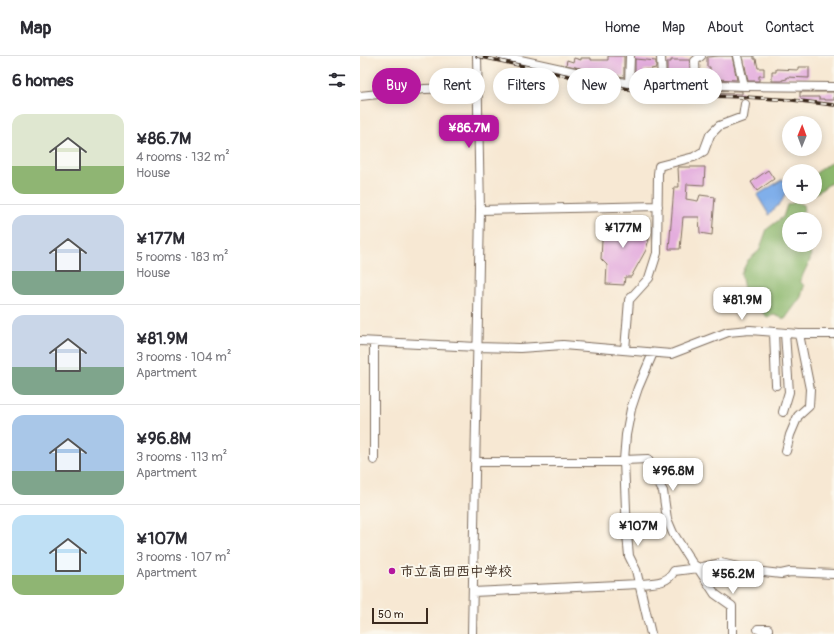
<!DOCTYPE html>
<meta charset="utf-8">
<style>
:root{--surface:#fff;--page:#f2f2f3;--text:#2b2b33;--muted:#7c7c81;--line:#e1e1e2;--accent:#b5179e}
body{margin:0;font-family:Pangolin,"Klee One",sans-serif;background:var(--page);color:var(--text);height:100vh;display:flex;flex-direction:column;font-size:15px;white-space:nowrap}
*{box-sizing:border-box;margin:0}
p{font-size:13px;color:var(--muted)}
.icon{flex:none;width:22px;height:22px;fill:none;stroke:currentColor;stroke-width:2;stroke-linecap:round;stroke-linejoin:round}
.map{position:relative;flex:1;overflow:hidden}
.details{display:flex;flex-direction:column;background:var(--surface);width:360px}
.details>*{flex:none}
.banner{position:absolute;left:12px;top:12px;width:380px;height:36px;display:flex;gap:8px}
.needle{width:26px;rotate:1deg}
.fabs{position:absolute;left:422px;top:60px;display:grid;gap:8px}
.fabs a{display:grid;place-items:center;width:40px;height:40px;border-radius:50%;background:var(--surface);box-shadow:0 2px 10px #0003;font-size:20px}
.scale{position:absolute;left:12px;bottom:10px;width:56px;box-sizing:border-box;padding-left:4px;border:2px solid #3b2a1e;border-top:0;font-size:11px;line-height:14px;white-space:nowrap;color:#3b2a1e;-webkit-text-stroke:3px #fbf7ec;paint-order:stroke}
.price{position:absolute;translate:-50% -34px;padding:0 9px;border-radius:8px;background:#fff;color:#222;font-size:13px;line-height:26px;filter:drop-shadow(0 1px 2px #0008)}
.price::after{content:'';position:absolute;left:50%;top:24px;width:12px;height:9px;margin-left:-6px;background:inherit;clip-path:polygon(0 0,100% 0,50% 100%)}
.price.active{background:var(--accent);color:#fff}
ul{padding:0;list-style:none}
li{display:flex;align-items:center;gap:12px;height:100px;padding:0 12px}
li+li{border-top:1px solid var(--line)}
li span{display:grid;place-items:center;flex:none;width:112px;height:80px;border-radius:12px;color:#555}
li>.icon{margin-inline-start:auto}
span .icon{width:48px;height:48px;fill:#fffc;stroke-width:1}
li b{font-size:17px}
h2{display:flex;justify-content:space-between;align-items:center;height:48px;padding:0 12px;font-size:17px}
.tag{padding:0 14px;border-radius:18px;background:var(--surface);box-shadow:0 2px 10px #0003;font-size:14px;line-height:36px}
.tag.active{background:var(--accent);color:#fff}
header{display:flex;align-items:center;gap:24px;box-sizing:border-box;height:56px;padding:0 20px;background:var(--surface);border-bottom:1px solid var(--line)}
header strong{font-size:19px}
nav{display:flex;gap:22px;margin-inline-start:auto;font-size:14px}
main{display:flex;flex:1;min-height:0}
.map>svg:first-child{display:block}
</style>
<header>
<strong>Map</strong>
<nav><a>Home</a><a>Map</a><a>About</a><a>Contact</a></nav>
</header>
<main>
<section class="details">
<h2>6 homes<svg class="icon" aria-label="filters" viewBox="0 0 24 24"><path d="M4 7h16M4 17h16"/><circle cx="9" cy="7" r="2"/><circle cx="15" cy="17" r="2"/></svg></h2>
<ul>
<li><span style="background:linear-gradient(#dfe7d0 65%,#8fb573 0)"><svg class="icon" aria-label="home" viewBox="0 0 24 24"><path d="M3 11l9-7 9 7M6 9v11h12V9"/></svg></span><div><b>¥86.7M</b><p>4 rooms · 132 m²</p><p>House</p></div></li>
<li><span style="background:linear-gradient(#c9d6e8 70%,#7fa58c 0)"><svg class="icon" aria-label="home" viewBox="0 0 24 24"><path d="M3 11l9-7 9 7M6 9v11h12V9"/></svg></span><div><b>¥177M</b><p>5 rooms · 183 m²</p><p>House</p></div></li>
<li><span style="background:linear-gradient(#c9d6e8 65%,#7fa58c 0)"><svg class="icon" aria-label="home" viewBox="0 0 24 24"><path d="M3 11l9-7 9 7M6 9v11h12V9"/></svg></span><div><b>¥81.9M</b><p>3 rooms · 104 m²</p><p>Apartment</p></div></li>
<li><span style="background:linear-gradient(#a9c7e8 70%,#7fa58c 0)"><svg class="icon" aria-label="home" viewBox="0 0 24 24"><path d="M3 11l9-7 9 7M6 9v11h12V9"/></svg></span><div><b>¥96.8M</b><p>3 rooms · 113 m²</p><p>Apartment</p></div></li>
<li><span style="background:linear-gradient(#bfe0f5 75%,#8fb573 0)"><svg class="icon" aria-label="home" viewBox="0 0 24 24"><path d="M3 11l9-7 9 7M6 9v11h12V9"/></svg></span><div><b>¥107M</b><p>3 rooms · 107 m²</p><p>Apartment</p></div></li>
</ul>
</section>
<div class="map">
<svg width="474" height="578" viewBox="0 0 474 578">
<rect width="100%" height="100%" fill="#fbf7ec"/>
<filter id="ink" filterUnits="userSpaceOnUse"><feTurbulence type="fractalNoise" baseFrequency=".025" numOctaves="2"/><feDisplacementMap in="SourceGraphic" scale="8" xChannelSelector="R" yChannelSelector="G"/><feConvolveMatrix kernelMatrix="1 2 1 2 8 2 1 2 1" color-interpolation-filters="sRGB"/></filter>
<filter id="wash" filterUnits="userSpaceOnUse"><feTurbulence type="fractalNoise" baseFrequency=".012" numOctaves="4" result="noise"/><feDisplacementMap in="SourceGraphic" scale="16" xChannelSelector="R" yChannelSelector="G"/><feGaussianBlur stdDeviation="0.9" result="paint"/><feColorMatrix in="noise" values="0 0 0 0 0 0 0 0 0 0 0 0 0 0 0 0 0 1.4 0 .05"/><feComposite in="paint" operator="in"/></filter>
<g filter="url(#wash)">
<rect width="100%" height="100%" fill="#f7e8d3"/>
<path fill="#8db86e" stroke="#647146" d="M474,105V125L455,138V118L462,112Z
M436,146L443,149L444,155L437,163H429V189H443L451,195L450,204L440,225L444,230L441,241L425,263L414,259L407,261L402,256L406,243L384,233L381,218L388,204L399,195L407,173L423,161L427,149Z"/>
<path fill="#80afea" stroke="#5e6c84" d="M423,123L428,131L422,145L409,159L397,139Z"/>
<g id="blocks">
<path fill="#e4aede" d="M248,0H264V21L254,19V16L241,15L242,13L229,14L206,9L207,4L213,6L214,2L221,4V2H231V4H248Z
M359,0H372L377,24L354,23V19H350V11H347V1Z
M383,0H394V3H396L398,12H404V20H399V25H388Z
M275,3L296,5V12L291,13V14H284V21H280V24L275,23Z
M311,4H330V23H307V6H311Z
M438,11H449V22L427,21V23L422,24V25H412V16H416V13L438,14Z
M331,34L382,35V38L331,37Z
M440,36H474V44H464V43H459V41H440Z
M318,111H345L344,129L327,128L326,143L338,145L340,139L355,141L352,179L340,177L339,161H323L320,193H309L314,131H319Z
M408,114L414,123L397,135L391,126Z
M243,166H285L289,183L286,194L271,221H265L264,229L246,228L247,209L241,203Z"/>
</g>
</g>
<g filter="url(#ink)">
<use href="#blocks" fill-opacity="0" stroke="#7d6c5d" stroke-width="1"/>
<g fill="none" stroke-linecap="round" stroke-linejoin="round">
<g stroke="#7d6c5d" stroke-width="10">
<path id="minor" d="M142,0L269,28L292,31L302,29L336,28L384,30L474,31
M301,0L302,29
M377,0L384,30
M269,28L270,0
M336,28L335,5L341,0
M0,40L65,33L118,31
M120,154L298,150
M414,276L416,329
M0,285L117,291L160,292L203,289L311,298L368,276L390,274L439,278H474
M14,286V404
M265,294L269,244L289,222L297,197L298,118L299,110L334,101L344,95L350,79L359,70L383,61L385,48
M423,356L429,336L425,277
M426,395L430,379L438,360L449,350L450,333L439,278
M264,404L288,403L294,420L303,435L307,463L313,477L332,507L338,512L355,538L372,550V578
M115,406H264
M113,536L279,528C292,527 308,528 314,515L338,512L361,507L395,515L421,518L430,516L474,518
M398,573H408V578
M112,578L120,154L117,0
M291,578L276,514L269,500L267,478L264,404L266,379L271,353L278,332L293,297"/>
</g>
<use href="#minor" stroke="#fff" stroke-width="8"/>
<g stroke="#3b2a1e" stroke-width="3.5">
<path id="rail" d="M117,0L278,35L311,39L385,41L432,44L474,49"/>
</g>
<use href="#rail" stroke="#fbf7ec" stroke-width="2" stroke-dasharray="6" stroke-linecap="butt"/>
</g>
</g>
<circle fill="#b5179e" stroke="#fbf7ec" stroke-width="1.5" cx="32" cy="515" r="4"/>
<g text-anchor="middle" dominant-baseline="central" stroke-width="4" stroke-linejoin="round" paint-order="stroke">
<g font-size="14" font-weight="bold" fill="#3b2a1e" stroke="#fbf7ec" text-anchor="start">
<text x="40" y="515">市立高田西中学校</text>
</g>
</g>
</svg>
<div class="fabs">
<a><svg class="needle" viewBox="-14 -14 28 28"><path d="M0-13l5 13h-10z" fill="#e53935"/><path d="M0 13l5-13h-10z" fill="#7c7c81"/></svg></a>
<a>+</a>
<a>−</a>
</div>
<div class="scale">50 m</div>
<b class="price active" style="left:109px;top:93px">¥86.7M</b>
<b class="price" style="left:263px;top:193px">¥177M</b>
<b class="price" style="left:382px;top:265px">¥81.9M</b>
<b class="price" style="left:313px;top:436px">¥96.8M</b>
<b class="price" style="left:278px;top:491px">¥107M</b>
<b class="price" style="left:373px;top:539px">¥56.2M</b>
<div class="banner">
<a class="tag active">Buy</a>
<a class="tag">Rent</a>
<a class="tag">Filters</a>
<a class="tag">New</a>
<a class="tag">Apartment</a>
</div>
</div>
</main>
